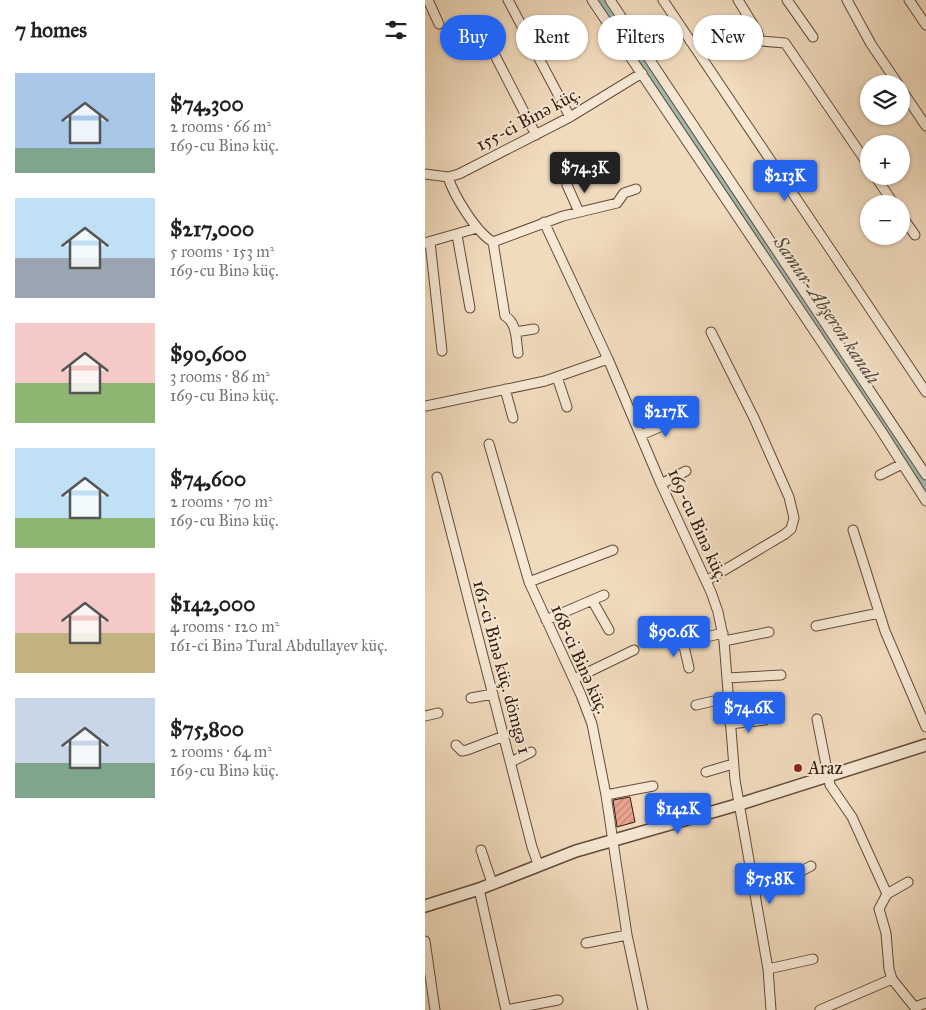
<!DOCTYPE html>
<meta charset="utf-8">
<style>
:root{--surface:#fff;--page:#f2f2f2;--text:#202124;--muted:#757577;--accent:#2563eb}
body{margin:0;font-family:"IM FELL Great Primer",serif;background:var(--page);color:var(--text);height:100vh;display:flex;flex-direction:column;font-size:19px;white-space:nowrap}
*{box-sizing:border-box;margin:0}
p{font-size:16px;color:var(--muted)}
.icon{flex:none;width:28px;height:28px;fill:none;stroke:currentColor;stroke-width:2;stroke-linecap:round;stroke-linejoin:round}
.map{position:relative;flex:1;overflow:hidden}
.side{display:flex;flex-direction:column;background:var(--surface);width:425px}
.side>*{flex:none}
.hud{position:absolute;left:15px;top:15px;width:410px;height:45px;display:flex;gap:10px}
.controls{position:absolute;left:435px;top:75px;display:grid;gap:10px}
.controls a{display:grid;place-items:center;width:50px;height:50px;border-radius:50%;background:var(--surface);box-shadow:0 1px 4px #0004;font-size:25px}
.price{position:absolute;translate:-50% -42px;padding:0 11px;border-radius:5px;background:var(--accent);color:#fff;font-size:16px;line-height:32px;filter:drop-shadow(0 1px 2px #0008)}
.price::after{content:'';position:absolute;left:50%;top:30px;width:15px;height:11px;margin-left:-8px;background:inherit;clip-path:polygon(0 0,100% 0,50% 100%)}
.price.current{background:#222;color:#fff}
ul{padding:0;list-style:none}
li{display:flex;align-items:center;gap:15px;height:125px;padding:0 15px}
li span{display:grid;place-items:center;flex:none;width:140px;height:100px;border-radius:0px;color:#555}
li>.icon{margin-inline-start:auto}
span .icon{width:60px;height:60px;fill:#fffc;stroke-width:1}
li b{font-size:21px}
h2{display:flex;justify-content:space-between;align-items:center;height:60px;padding:0 15px;font-size:21px}
.chip{padding:0 18px;border-radius:22px;background:var(--surface);box-shadow:0 1px 4px #0004;font-size:18px;line-height:45px}
.chip.current{background:var(--accent);color:#fff}
main{display:flex;flex:1;min-height:0}
.map>svg:first-child{display:block}
</style>
<main>
<section class="side">
<h2>7 homes<svg class="icon" aria-label="filters" viewBox="0 0 24 24"><path d="M4 7h16M4 17h16"/><circle cx="9" cy="7" r="2"/><circle cx="15" cy="17" r="2"/></svg></h2>
<ul>
<li><span style="background:linear-gradient(#a9c7e8 75%,#7fa58c 0)"><svg class="icon" aria-label="home" viewBox="0 0 24 24"><path d="M3 11l9-7 9 7M6 9v11h12V9"/></svg></span><div><b>$74,300</b><p>2 rooms · 66 m²</p><p>169-cu Binə küç.</p></div></li>
<li><span style="background:linear-gradient(#bfe0f5 60%,#9aa5b1 0)"><svg class="icon" aria-label="home" viewBox="0 0 24 24"><path d="M3 11l9-7 9 7M6 9v11h12V9"/></svg></span><div><b>$217,000</b><p>5 rooms · 153 m²</p><p>169-cu Binə küç.</p></div></li>
<li><span style="background:linear-gradient(#f6c9c9 60%,#8fb573 0)"><svg class="icon" aria-label="home" viewBox="0 0 24 24"><path d="M3 11l9-7 9 7M6 9v11h12V9"/></svg></span><div><b>$90,600</b><p>3 rooms · 86 m²</p><p>169-cu Binə küç.</p></div></li>
<li><span style="background:linear-gradient(#bfe0f5 70%,#8fb573 0)"><svg class="icon" aria-label="home" viewBox="0 0 24 24"><path d="M3 11l9-7 9 7M6 9v11h12V9"/></svg></span><div><b>$74,600</b><p>2 rooms · 70 m²</p><p>169-cu Binə küç.</p></div></li>
<li><span style="background:linear-gradient(#f6c9c9 60%,#c2b280 0)"><svg class="icon" aria-label="home" viewBox="0 0 24 24"><path d="M3 11l9-7 9 7M6 9v11h12V9"/></svg></span><div><b>$142,000</b><p>4 rooms · 120 m²</p><p>161-ci Binə Tural Abdullayev küç.</p></div></li>
<li><span style="background:linear-gradient(#c9d6e8 65%,#7fa58c 0)"><svg class="icon" aria-label="home" viewBox="0 0 24 24"><path d="M3 11l9-7 9 7M6 9v11h12V9"/></svg></span><div><b>$75,800</b><p>2 rooms · 64 m²</p><p>169-cu Binə küç.</p></div></li>
</ul>
</section>
<div class="map">
<svg width="501" height="1010" viewBox="0 0 501 1010">
<defs>
<pattern id="building-hatch" width="6" height="6" patternUnits="userSpaceOnUse" patternTransform="scale(1.25)"><rect width="6" height="6" fill="#e9a38e"/><path d="M-1 1l2-2M0 6l6-6M5 7l2-2" fill="none" stroke="#be8472"/></pattern>
</defs>
<rect width="100%" height="100%" fill="#f1dbbd"/>
<filter id="stains"><feTurbulence type="fractalNoise" baseFrequency=".004" numOctaves="4"/><feColorMatrix values="0 0 0 0 .2 0 0 0 0 .09 0 0 0 0 .02 0 0 0 .5 -.17"/></filter>
<radialGradient id="worn" r=".72"><stop offset=".6" stop-color="#630" stop-opacity="0"/><stop offset="1" stop-color="#630" stop-opacity=".3"/></radialGradient>
<g fill="none" stroke-linecap="round" stroke-linejoin="round">
<path stroke="#9bbbb0" stroke-width="9" d="M175,0L501,488"/>
</g>
<path fill="url(#building-hatch)" stroke="#351b0f" d="M205,797L210,822L192,827L188,800Z"/>
<g fill="none" stroke-linecap="round" stroke-linejoin="round">
<g stroke="#644b3a" stroke-width="11">
<path id="minor" d="M3,0L14,24
M83,0L145,117
M167,0L457,432L501,501
M185,0L501,475
M238,0L501,392
M313,0L332,31L335,41
M362,0L388,37
M422,0L446,44L473,84
M484,0L501,25
M61,38L111,135
M265,41L287,37L360,43L444,166
M476,89L501,126
M0,174L23,177L34,174L145,117L217,73
M450,176L469,204
M23,177C29,196 51,232 68,242L138,216L192,203L199,193L211,189
M142,185L154,212
M476,215L490,235
M119,222L183,359L236,484L286,592L293,612L299,641L310,780L343,969L346,1010
M32,235L45,308
M5,242L17,351
M68,242L80,316C92,323 91,339 93,353
M0,243L52,228
M90,332L109,329
M132,377L142,407
M80,389L88,418
M1,406L120,381L183,359
M216,435L256,418
M64,444L104,582L156,695L167,724L181,795L202,935L218,1010
M455,475L477,464
M12,477L107,847L113,864
M236,484L261,471
M428,530L460,631L501,727
M281,581L360,534L366,529L369,518L364,497L329,418L286,332
M104,582L188,550
M167,600L184,630
M121,620L179,595
M391,626L454,613
M241,634L248,645L298,633
M299,641L344,632
M258,642L264,668
M302,678L356,675
M149,679L209,650
M46,698L68,694
M271,705L302,698
M0,716L13,713
M392,719L405,785L427,817L462,894L454,909L461,933L464,969L467,979L492,1010
M305,724L340,720
M31,745L37,751L42,750L79,736
M86,762L106,752
M281,772L308,764
M181,795L228,786
M56,850L67,883
M329,887L352,884L386,866
M54,889L81,1010
M462,894L483,882
M0,941L10,1010
M161,943L202,935
M343,969L388,959
M490,1007L501,1003
M81,1010L133,1000
M395,1010L467,979"/>
</g>
<g stroke="#644b3a" stroke-width="14">
<path id="tertiary" d="M0,906L54,889L151,851L315,804L501,745"/>
</g>
<use href="#minor" stroke="#f6e8d4" stroke-width="9"/>
<use href="#tertiary" stroke="#f6e8d4" stroke-width="11"/>
</g>
<circle fill="#8f2418" stroke="#f6e8d4" stroke-width="2" cx="373" cy="768" r="5"/>
<g text-anchor="middle" dominant-baseline="central" stroke-width="4" stroke-linejoin="round" paint-order="stroke">
<g font-size="18" fill="#351b0f" stroke="#f6e8d4">
<text transform="translate(103 119) rotate(-28)">155-ci Binə küç.</text>
<text transform="translate(273 525) rotate(66)">169-cu Binə küç.</text>
<text transform="translate(155 659) rotate(66)">168-ci Binə küç.</text>
<text transform="translate(77 667) rotate(75)">161-ci Binə küç. dömgə 1</text>
</g>
<g font-size="18" fill="#351b0f" stroke="#f6e8d4" text-anchor="start">
<text x="383" y="768">Araz</text>
</g>
<g font-size="19" font-style="italic" fill="#544b3f" stroke="#f6e8d4">
<text transform="translate(402 310) rotate(56)">Samur-Abşeron kanalı</text>
</g>
</g>
<rect width="100%" height="100%" filter="url(#stains)"/>
<rect width="100%" height="100%" fill="url(#worn)"/>
</svg>
<div class="controls">
<a><svg class="icon" aria-label="layers" viewBox="0 0 24 24"><path d="M12 4l9 5-9 5-9-5zM3 14l9 5 9-5"/></svg></a>
<a>+</a>
<a>−</a>
</div>
<b class="price current" style="left:160px;top:194px">$74.3K</b>
<b class="price" style="left:360px;top:202px">$213K</b>
<b class="price" style="left:241px;top:438px">$217K</b>
<b class="price" style="left:249px;top:658px">$90.6K</b>
<b class="price" style="left:324px;top:734px">$74.6K</b>
<b class="price" style="left:253px;top:835px">$142K</b>
<b class="price" style="left:345px;top:905px">$75.8K</b>
<div class="hud">
<a class="chip current">Buy</a>
<a class="chip">Rent</a>
<a class="chip">Filters</a>
<a class="chip">New</a>
</div>
</div>
</main>
